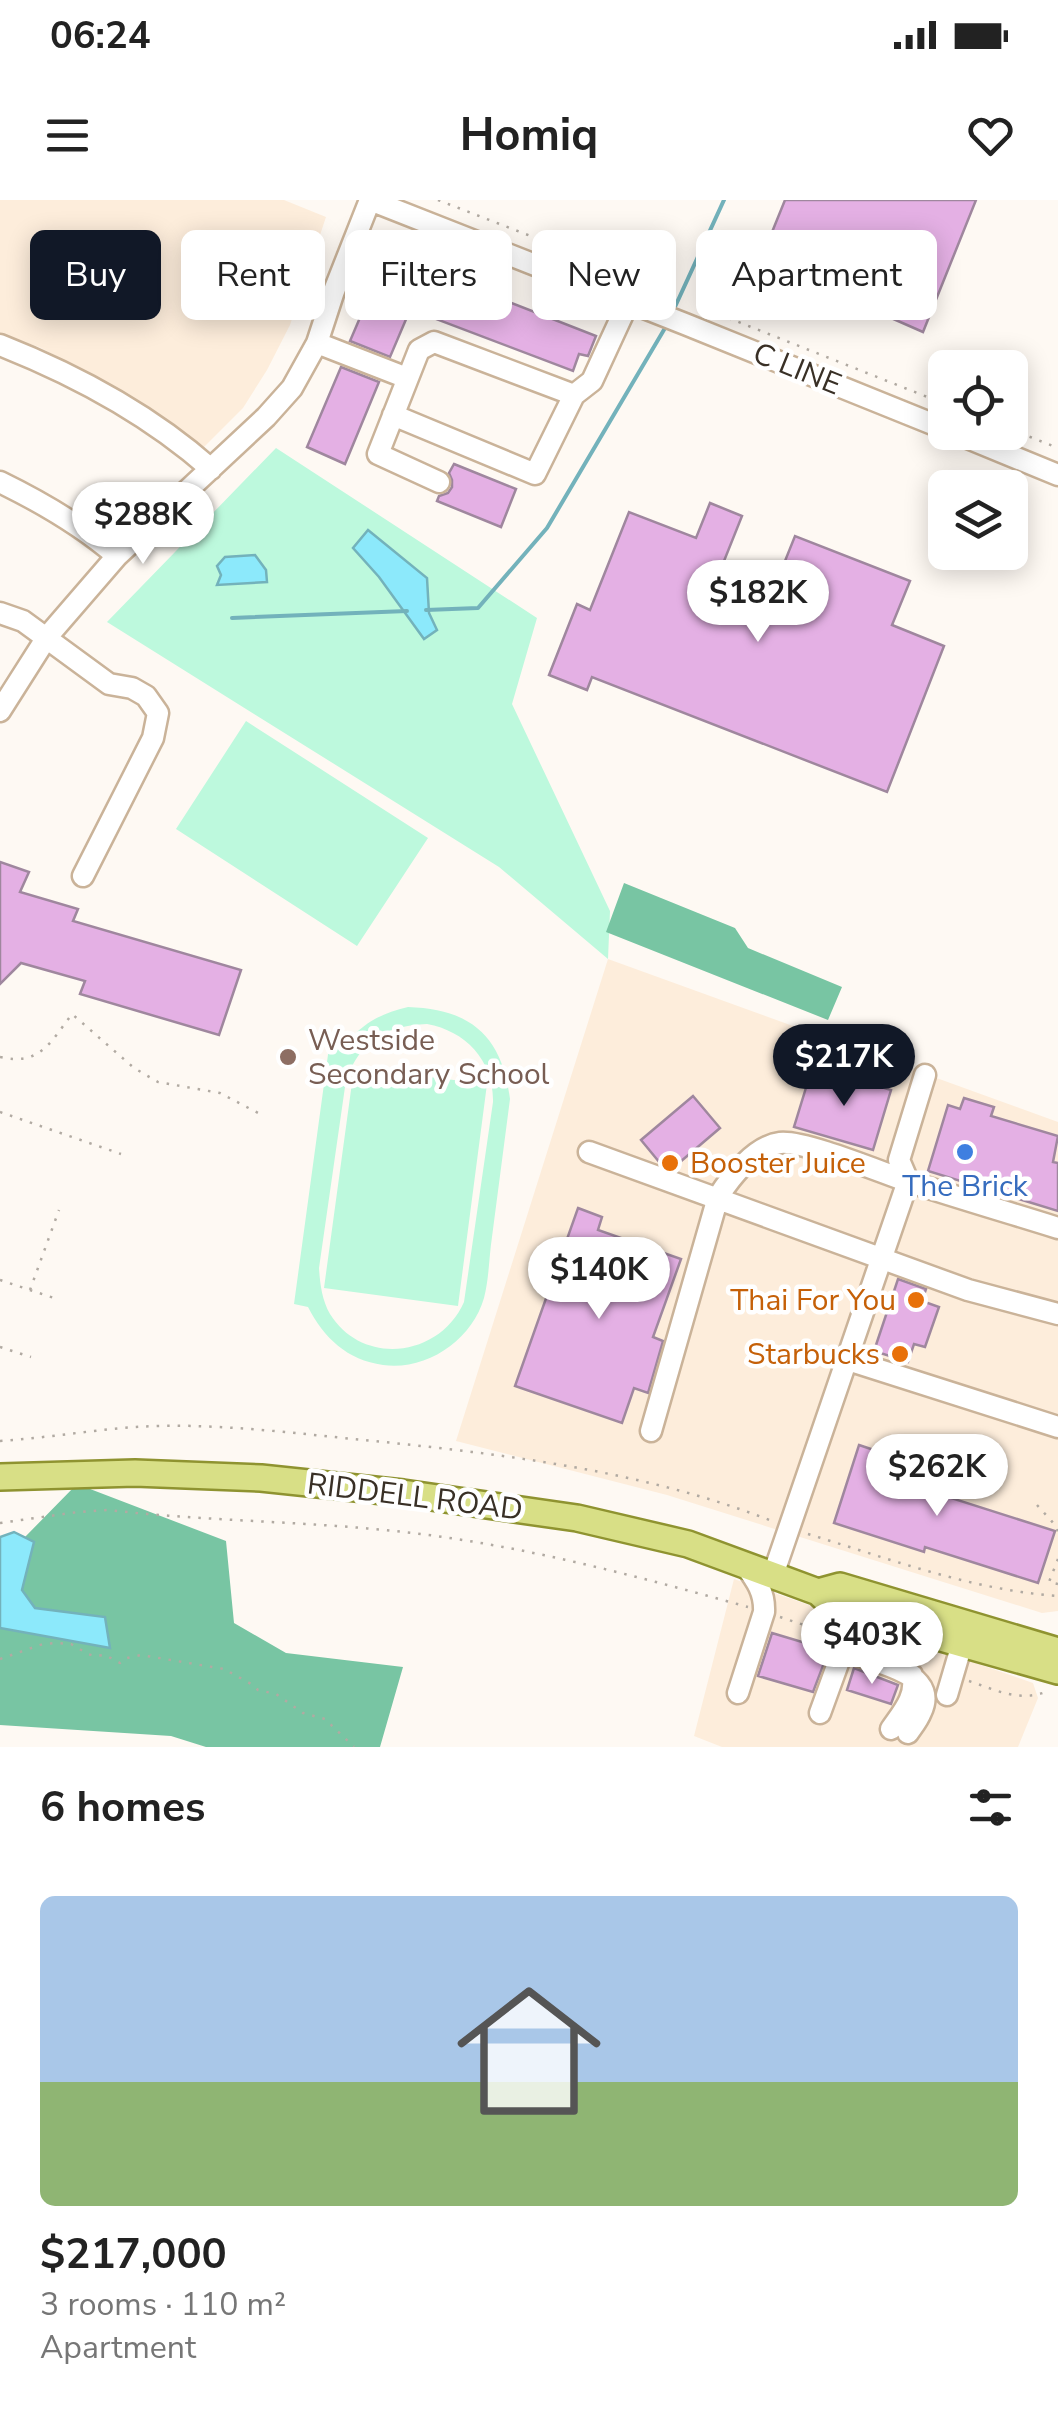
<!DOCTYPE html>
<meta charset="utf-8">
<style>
:root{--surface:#fff;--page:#f2f2f2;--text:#222;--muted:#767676;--line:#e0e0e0;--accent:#111827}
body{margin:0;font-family:"Nunito Sans",sans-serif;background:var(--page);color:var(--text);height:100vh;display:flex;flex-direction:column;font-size:38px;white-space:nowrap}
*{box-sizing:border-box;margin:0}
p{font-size:32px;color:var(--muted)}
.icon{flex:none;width:55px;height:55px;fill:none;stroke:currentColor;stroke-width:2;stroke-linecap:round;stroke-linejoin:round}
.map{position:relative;height:1547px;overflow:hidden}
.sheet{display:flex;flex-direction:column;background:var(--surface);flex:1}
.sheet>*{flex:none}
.top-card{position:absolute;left:30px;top:30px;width:1000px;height:90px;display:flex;gap:20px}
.tools{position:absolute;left:928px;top:150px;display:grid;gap:20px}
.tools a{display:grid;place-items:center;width:100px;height:100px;border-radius:15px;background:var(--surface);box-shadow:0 5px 25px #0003;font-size:50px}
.price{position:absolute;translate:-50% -85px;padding:0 22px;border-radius:35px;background:#fff;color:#222;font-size:32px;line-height:65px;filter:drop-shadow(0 2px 5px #0008)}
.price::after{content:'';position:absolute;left:50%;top:60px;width:30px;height:22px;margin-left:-15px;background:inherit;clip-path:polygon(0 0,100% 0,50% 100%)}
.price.on{background:var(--accent);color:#fff}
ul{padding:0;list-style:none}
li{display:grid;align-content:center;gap:20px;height:530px;padding:0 40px}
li+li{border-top:2px solid var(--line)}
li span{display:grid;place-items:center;height:310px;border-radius:15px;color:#555}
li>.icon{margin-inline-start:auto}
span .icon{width:180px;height:180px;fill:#fffc;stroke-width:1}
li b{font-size:42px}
h2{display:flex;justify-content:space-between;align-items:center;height:120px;padding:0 40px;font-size:42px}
.tag{padding:0 35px;border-radius:15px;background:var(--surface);box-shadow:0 5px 25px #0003;font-size:35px;line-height:90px}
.tag.on{background:var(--accent);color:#fff}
.status{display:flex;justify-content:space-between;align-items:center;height:70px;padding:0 50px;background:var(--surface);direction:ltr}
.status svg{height:28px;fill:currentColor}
header{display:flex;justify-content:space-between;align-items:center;height:130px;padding:0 40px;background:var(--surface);font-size:45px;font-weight:700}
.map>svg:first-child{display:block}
</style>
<div class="status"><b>06:24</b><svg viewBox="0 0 49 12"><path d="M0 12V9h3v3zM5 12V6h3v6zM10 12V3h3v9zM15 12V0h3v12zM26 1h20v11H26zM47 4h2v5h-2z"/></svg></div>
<header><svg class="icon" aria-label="menu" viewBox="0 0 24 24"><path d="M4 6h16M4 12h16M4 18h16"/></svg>Homiq<svg class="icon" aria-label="heart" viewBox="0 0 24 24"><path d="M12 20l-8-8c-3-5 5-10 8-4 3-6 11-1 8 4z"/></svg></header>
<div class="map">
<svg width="1058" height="1547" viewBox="0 0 1058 1547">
<rect width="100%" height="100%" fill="#fef9f3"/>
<path fill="#fdeddb" d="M0,0H284L326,17L290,125L267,170L243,208L204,247L135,200L100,179L39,147L0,134Z
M608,759L1058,922V1411L1042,1413L667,1295L456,1241Z
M734,1379L1033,1483L1038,1498L1018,1547H722L694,1536Z"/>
<path fill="#bdf9dd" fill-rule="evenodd" d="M276,248L537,418L512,504L610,711L608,759L499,667L107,422Z
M246,521L428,638L357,746L176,629Z
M408,807C471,809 502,836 510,899C504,945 498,991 492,1037C489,1057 489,1079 484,1098C472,1140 427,1171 383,1165C347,1160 324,1138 308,1107L294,1104L330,840L347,842C365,822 382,813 408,807ZM427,824C466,831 494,861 493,902L464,1102C440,1157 363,1167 330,1114C322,1100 320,1084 319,1068L346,880C361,840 385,826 427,824Z
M354,868L487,884L458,1106L324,1088Z"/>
<path fill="#78c5a3" d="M624,683L735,728L748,748L842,787L828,820L606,732Z
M77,1284L226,1341L234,1423L286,1453L403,1467L380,1547H206L171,1536L0,1525V1428L110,1447L105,1417L35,1408L22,1391L34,1342L25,1337Z"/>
<path fill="#8ce9fb" stroke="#73b2bb" stroke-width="2.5" d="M368,330L427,378L429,413L437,430L424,439L379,377L353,348Z
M255,355L266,370L267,382L217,385L221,375L217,366L225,357Z
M14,1332L34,1342L22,1390L35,1408L105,1417L110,1448L0,1428V1337Z"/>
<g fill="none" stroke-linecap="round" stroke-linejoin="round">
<path stroke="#73b2bb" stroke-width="4" d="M674,109L724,0
M426,410L478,408L547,328L668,123
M232,418L407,411"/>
</g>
<path fill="#e4b0e4" stroke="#9f879e" stroke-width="2.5" d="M785,0H976L923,132L882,114L891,90L768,42Z
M417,66L596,136L588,156L579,154L573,171L418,112L407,117L390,157L350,141L374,85Z
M341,167L379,182L345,264L307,247Z
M454,264L516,289L501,327L437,301L439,296L448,293L452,287V280L449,273Z
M710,303L742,316L724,361L777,381L795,336L910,381L892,425L944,446L887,592L592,477L587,490L549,475L577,404L590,410L629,312L696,338Z
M0,662L29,672L20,692L78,709L73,721L241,770L219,835L80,794L85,781L21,763L0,784Z
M849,861L862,865L858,880L891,890L873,950L794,927L809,878L841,887Z
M693,896L720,928L673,968L660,963L641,940Z
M964,898L994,907L991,916L1058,936L1053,962L1058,963V1011L928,971L948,905L960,909Z
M578,1008L602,1017L598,1030L681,1059L653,1137L663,1141L648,1193L634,1188L622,1223L515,1186Z
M898,1079L926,1089L922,1101L939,1107L925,1147L914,1144L908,1162L874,1151Z
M859,1245L913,1263L907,1284L1055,1331L1038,1383L925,1347L924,1352L834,1323Z
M772,1433L829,1450L813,1492L758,1476Z
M854,1468L898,1485L891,1504L847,1490Z"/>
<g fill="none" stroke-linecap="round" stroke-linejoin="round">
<g stroke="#cab399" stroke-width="25">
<path id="minor" d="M370,0L685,124L945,229
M317,143L407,178
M0,145C76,175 150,215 211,269
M393,215L535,274L574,195L592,181L628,103
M953,232L1058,275
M0,282C43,303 81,325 117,356
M439,282L378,254L419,150L434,142L574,195
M0,413L23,421L109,484L132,488L146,496L158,513L153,538L83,676
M0,511L47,437L117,356L266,217L292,188L317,143L334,91L370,0
M589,952L968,1090L1058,1114
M848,1160L1058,1227
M651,1231L718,997C730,978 755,946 780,943C803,940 878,971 904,980C955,997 1007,1012 1058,1028
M773,1375L908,981L899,960L925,875
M738,1493L764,1412C765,1392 756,1380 745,1365
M947,1495L962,1444
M820,1513L840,1458L851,1453C877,1463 940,1473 921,1512C918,1520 912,1527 908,1533
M891,1529C902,1513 918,1495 912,1475"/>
</g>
<g stroke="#8f9330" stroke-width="30">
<path id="major" d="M0,1277L135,1273L261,1278L403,1293L577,1318L688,1344L818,1392L835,1408L1058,1471
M818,1392L840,1386L1058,1451"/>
</g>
<path stroke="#b1aaa2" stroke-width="2.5" stroke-dasharray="2.5 8" stroke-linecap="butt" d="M438,0L623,72L664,96
M708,114L731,119L945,204
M1010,229L1058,248
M0,857C40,866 50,843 72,814L134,868L158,882L220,893L260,914
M0,912L121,954
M0,1080L54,1098
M30,1090L59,1010
M0,1147L31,1157
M0,1241C46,1238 91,1230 136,1227C207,1222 292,1233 364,1240C502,1254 642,1270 772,1321
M1037,1305L1056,1326L1058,1332
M0,1323L78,1312L108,1310C212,1322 317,1321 421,1334C532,1348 640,1377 748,1407
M808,1334C890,1359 972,1390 1058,1396
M1058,1359L1049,1382L1058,1384
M780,1417L843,1438
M0,1459L43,1444L55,1443L71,1444L88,1454L94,1456L105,1455L120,1463L127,1458L141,1455L224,1469L253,1485L258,1490L276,1494L303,1513L325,1519L354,1547
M969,1481C996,1490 1020,1503 1048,1491"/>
<use href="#minor" stroke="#fff" stroke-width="20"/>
<use href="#major" stroke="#d8df86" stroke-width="25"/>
</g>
<circle fill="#8d6e63" stroke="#fff" stroke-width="4" cx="288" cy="857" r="10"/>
<circle fill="#3f7fe0" stroke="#fff" stroke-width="4" cx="965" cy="952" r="10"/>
<g fill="#e8710a" stroke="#fff" stroke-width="4">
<circle cx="670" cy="963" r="10"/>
<circle cx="916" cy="1100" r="10"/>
<circle cx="900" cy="1154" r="10"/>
</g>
<g text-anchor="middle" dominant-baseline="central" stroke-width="9" stroke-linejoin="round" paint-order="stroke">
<g font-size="30" fill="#393026" stroke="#fff">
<text transform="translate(797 169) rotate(22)">C LINE</text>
<text transform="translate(415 1297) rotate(7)">RIDDELL ROAD</text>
</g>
<g font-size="30" fill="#785e54" stroke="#fff" text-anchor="start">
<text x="308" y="840">Westside<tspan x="308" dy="34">Secondary School</tspan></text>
</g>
<g font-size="30" fill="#c56008" stroke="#fff" text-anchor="end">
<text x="690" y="963" text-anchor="start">Booster Juice</text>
<text x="896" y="1100">Thai For You</text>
<text x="880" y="1154">Starbucks</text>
</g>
<g font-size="30" fill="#366cbe" stroke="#fff">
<text x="965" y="986">The Brick</text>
</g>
</g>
</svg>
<div class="tools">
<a><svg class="icon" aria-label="locate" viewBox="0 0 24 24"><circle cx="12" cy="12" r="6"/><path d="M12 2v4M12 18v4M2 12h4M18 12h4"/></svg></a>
<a><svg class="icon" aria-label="layers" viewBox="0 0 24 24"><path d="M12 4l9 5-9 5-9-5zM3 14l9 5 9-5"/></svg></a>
</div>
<b class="price" style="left:143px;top:367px">$288K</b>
<b class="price" style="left:758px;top:445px">$182K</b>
<b class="price on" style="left:844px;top:909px">$217K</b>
<b class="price" style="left:599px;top:1122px">$140K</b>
<b class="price" style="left:937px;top:1319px">$262K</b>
<b class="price" style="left:872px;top:1487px">$403K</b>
<div class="top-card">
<a class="tag on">Buy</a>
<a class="tag">Rent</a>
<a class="tag">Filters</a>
<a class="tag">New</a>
<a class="tag">Apartment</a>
</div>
</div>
<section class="sheet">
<h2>6 homes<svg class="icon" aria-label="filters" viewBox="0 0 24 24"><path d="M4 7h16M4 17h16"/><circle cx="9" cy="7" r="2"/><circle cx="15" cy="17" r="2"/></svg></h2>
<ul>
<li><span style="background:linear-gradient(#a9c7e8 60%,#8fb573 0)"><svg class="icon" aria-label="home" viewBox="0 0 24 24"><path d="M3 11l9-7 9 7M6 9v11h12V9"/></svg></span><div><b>$217,000</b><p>3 rooms · 110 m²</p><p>Apartment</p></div></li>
</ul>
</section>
